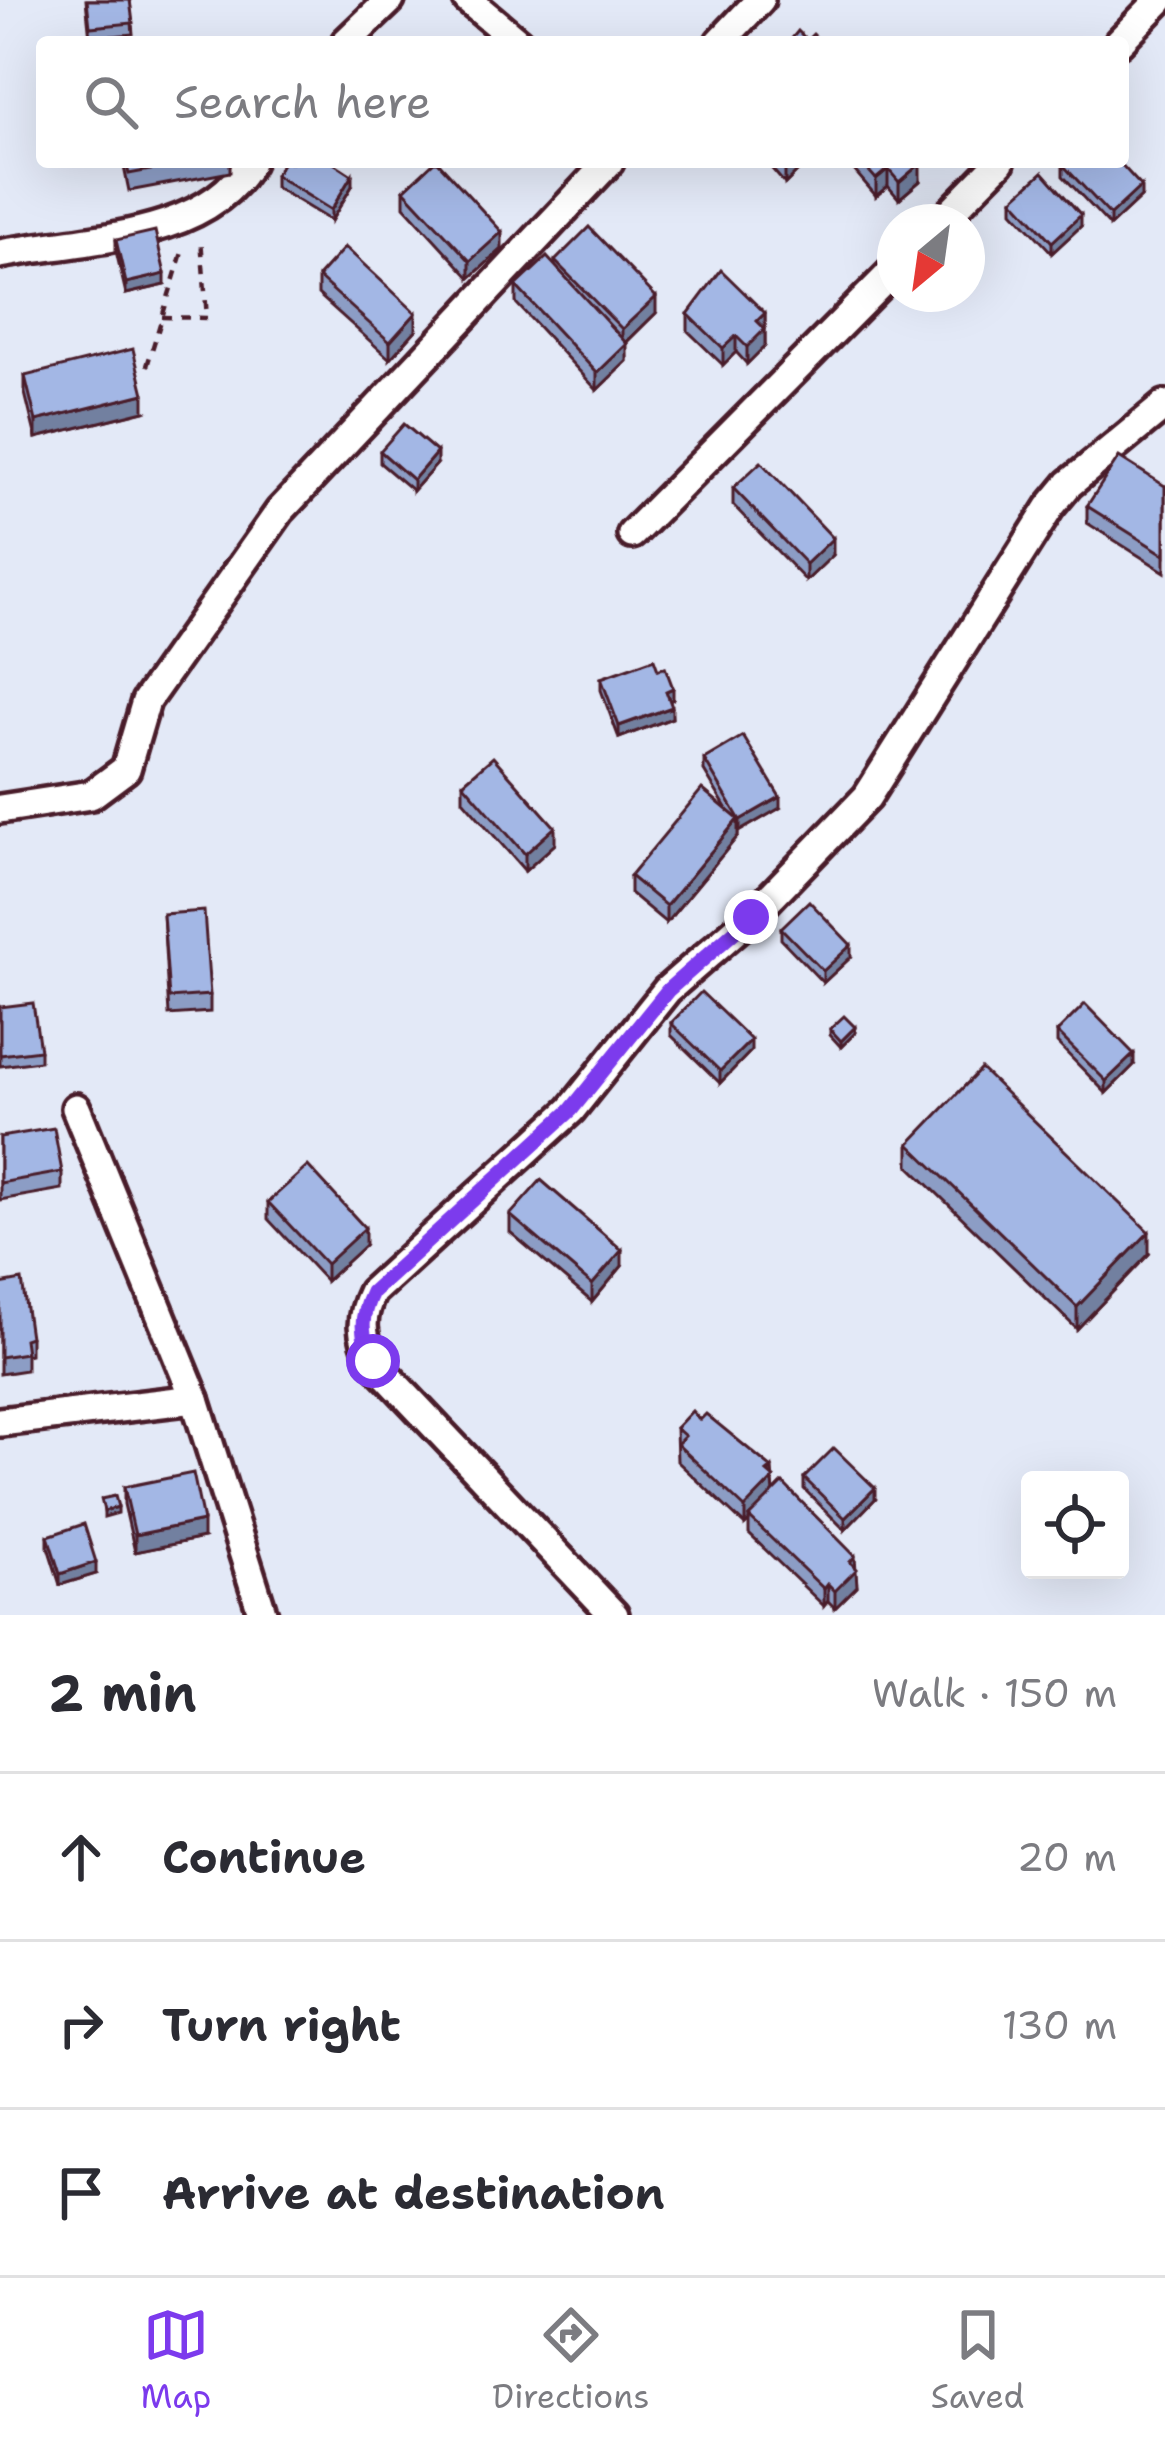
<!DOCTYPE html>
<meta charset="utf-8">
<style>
body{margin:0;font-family:"Shantell Sans",sans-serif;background:#f2f2f3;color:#2b2b33}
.controls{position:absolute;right:36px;bottom:36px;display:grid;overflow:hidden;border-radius:12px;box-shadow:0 12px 48px #0002}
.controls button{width:108px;height:108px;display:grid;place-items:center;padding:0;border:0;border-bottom:3px solid #e1e1e2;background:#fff;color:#2b2b33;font:60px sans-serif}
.compass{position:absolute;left:877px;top:204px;width:108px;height:108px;border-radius:50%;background:#fff;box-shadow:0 12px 48px #0002;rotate:209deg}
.stop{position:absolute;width:36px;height:36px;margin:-27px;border:9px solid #7c3aed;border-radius:50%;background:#fff}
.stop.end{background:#7c3aed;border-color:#fff;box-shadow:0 3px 12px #0008}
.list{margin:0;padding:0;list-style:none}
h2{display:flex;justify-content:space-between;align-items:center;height:156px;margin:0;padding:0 48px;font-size:51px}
h2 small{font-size:39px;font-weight:400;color:#7c7c81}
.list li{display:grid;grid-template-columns:78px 1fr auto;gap:36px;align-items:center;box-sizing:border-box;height:168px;padding:0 48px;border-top:3px solid #e1e1e2}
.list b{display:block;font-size:45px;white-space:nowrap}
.list em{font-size:39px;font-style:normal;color:#7c7c81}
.icon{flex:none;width:66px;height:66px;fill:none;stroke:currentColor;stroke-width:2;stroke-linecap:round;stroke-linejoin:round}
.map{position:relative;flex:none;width:1165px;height:1615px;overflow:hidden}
.search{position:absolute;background:#fff;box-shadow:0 12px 48px #0002;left:36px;right:36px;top:36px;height:132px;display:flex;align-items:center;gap:30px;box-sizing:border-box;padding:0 42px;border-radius:12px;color:#7c7c81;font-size:45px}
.sheet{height:660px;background:#fff}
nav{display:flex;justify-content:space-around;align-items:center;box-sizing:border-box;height:168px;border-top:3px solid #e1e1e2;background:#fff;font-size:33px;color:#7c7c81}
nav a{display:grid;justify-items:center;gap:6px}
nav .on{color:#7c3aed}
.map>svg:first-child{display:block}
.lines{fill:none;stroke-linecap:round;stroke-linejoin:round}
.street-casing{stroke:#4a1f2b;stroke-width:36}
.path{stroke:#4a1f2b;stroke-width:4.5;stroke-dasharray:9 9;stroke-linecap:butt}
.street{stroke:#fff;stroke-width:27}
.wall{fill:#8c9dc5;stroke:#4a1f2b;stroke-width:3}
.shaded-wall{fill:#7280a0;stroke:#4a1f2b;stroke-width:3}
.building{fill:#a3b7e5;stroke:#4a1f2b;stroke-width:3}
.route{stroke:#7c3aed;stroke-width:15}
</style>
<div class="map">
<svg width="1165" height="1615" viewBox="0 0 1165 1615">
<rect width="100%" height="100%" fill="#e3e9f7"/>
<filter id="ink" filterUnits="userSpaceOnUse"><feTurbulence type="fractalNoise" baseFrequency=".00833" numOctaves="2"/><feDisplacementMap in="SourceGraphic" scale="24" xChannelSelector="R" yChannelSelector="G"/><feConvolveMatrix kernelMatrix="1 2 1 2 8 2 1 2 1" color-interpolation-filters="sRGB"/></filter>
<g filter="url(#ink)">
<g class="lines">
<defs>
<g id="street">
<polyline points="468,0 518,42"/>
<polyline points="346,42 390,0"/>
<polyline points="720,42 760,0"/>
<polyline points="1119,42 1160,0"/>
<polyline points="941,222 1000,162"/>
<path d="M0 254C79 239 207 240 250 162"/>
<polyline points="632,534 895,269"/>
<polyline points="0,809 91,795 126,769 146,701 280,511 609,162"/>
<polyline points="76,1108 195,1399 263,1615"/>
<polyline points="0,1422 195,1399"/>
<path d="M614 1615 373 1361C361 1334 359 1319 372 1292L571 1110 667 990 751 917 867 797 1050 507 1069 484 1165 405"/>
</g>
</defs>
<!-- street casing -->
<use href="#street" class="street-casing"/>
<!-- path -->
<g class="path">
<polyline points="162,317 207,318 201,238"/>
<polyline points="147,366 184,246"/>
</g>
<!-- street -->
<use href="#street" class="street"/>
</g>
<!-- wall -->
<g class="wall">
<polygon points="86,0 130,0 133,34 90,38"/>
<polygon points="123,162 230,162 230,172 129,191"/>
<polygon points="766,162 807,162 785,184"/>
<polygon points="847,162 918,162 920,181 899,199 888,186 876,196"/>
<polygon points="1063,165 1141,197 1110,226 1063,176"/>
<polygon points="275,175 352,186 331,221 275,187"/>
<polygon points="404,190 502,249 470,278 404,206"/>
<polygon points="1013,199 1081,226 1052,253 1013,211"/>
<polygon points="116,240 165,285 126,294 116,251"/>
<polygon points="555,261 656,313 626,343 627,361 597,390 516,303 516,286 555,266"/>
<polygon points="318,277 416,330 390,359 318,294"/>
<polygon points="765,313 765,346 747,364 736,352 723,365 688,331 688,314"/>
<polygon points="25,376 144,411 36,438 25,393"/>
<polygon points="380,451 437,464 413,491 380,463"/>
<polygon points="1165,486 1165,572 1087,523 1087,506"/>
<polygon points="733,488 833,555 806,581 733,505"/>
<polygon points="658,670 673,699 670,701 672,718 619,738 601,690 601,678"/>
<polygon points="704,759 780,808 740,831 738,828 738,836 666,923 630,893 630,876 728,811 704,771"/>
<polygon points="463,783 555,844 525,871 463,800"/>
<polygon points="163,914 210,995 210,1012 169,1015"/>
<polygon points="781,928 851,957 823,983 781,939"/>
<polygon points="0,1007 40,1050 40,1061 0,1066"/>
<polygon points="671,1023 751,1051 720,1083 671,1035"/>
<polygon points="830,1029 855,1033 841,1047 830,1035"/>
<polygon points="1057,1032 1134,1065 1106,1093 1057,1043"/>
<polygon points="0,1137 62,1172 62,1189 0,1200"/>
<polygon points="909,1144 1149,1254 1077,1329 909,1166"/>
<polygon points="268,1202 365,1245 326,1281 268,1219"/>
<polygon points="510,1215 622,1266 592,1302 510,1232"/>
<polygon points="0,1284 30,1337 30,1354 26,1355 26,1370 0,1374"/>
<polygon points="700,1420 772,1476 774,1492 855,1566 857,1586 835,1608 828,1601 824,1606 749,1534 749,1521 745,1525 677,1461 676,1428"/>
<polygon points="804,1478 875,1499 845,1530 804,1489"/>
<polygon points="124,1487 203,1538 135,1552 124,1504"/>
<polygon points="48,1536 96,1574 60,1585 48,1547"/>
</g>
<!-- shaded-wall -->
<g class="shaded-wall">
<polygon points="790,162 807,162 785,184 785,167"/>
<polygon points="920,164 920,181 899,199 899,182"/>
<polygon points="888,169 888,186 876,196 876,179"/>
<polygon points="352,175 352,186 331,221 331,210"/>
<polygon points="1141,186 1141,197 1110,226 1110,215"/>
<polygon points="1081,215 1081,226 1052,253 1052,242"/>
<polygon points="502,232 502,249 470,278 470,261"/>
<polygon points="165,274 165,285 126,294 126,283"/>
<polygon points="656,297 656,313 622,346 622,329"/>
<polygon points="416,313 416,330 390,359 390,342"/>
<polygon points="765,313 765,346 747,364 747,347 757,321"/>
<polygon points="736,336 736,352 723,365 723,348"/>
<polygon points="627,344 627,361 597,390 597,373"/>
<polygon points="144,394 144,411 36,438 36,421"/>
<polygon points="437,452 437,464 413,491 413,480"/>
<polygon points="833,538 833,555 806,581 806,564"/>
<polygon points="673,688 673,699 666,702 666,691"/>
<polygon points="672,707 672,718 619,738 619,726"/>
<polygon points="780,797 780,808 740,831 740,820"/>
<polygon points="738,819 738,836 666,923 666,906"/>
<polygon points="555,827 555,844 525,871 525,854"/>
<polygon points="851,945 851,957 823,983 823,971"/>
<polygon points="855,1027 855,1033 841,1047 841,1041"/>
<polygon points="751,1040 751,1051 720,1083 720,1071"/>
<polygon points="1134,1054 1134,1065 1106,1093 1106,1081"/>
<polygon points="365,1228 365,1245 326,1281 326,1264"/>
<polygon points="1149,1232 1149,1254 1077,1329 1077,1307"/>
<polygon points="622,1250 622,1266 592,1302 592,1285"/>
<polygon points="772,1468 774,1495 749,1517 749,1521 745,1525 745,1508"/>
<polygon points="875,1488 875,1499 845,1530 845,1518"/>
<polygon points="118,1507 118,1513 104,1517 104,1511"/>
<polygon points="203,1521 203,1538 135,1552 135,1535"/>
<polygon points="855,1556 857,1586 835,1608 835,1591 850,1562"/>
<polygon points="96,1562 96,1574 60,1585 60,1574"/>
<polygon points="828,1584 828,1601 824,1606 824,1589"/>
</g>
<!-- building -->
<g class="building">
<polygon points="87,0 130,0 133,23 90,27"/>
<polygon points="798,31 807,40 813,34 821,42 789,42"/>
<polygon points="126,162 192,162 129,174"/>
<polygon points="283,162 332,162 352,175 331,210 275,175"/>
<polygon points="434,162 438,162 502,232 470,261 404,190"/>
<polygon points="861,162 918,162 920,164 899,182 888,169 876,179"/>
<polygon points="1066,162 1119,162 1141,186 1110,215 1063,165"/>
<polygon points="1043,172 1081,215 1052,242 1013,199"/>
<polygon points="589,227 656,297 622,329 555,261"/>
<polygon points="155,231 165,274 126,283 116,240"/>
<polygon points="345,247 416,313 390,342 318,277"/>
<polygon points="547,257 627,344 597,373 516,286"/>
<polygon points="721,270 765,313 757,321 765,329 747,347 736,336 723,348 688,314"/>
<polygon points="133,349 144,394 36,421 25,376"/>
<polygon points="404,424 437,452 413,480 380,451"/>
<polygon points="1119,457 1165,486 1165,555 1087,506"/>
<polygon points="761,462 833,538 806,564 733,488"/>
<polygon points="654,659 658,670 665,667 673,688 666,691 672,707 619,726 601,678"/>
<polygon points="743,736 780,797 740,820 704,759"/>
<polygon points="493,757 555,827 525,854 463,783"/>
<polygon points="702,789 738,819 666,906 630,876"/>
<polygon points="809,901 851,945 823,971 781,928"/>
<polygon points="204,911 210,995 169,998 163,914"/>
<polygon points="701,992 751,1040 720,1071 671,1023"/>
<polygon points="33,1003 40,1050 0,1055 0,1007"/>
<polygon points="1085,1004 1134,1054 1106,1081 1057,1032"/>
<polygon points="844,1016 855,1027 841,1041 830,1029"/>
<polygon points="981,1069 1149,1232 1077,1307 909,1144"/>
<polygon points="54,1128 62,1172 0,1183 0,1137"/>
<polygon points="308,1166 365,1228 326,1264 268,1202"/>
<polygon points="541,1180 622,1250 592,1285 510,1215"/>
<polygon points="22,1280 30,1337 24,1339 26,1353 0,1357 0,1284"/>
<polygon points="692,1411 700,1420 706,1414 772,1468 767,1472 774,1478 745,1508 677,1444 685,1436 676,1428"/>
<polygon points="834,1448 875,1488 845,1518 804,1478"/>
<polygon points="193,1473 203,1521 135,1535 124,1487"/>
<polygon points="783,1483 855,1556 850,1562 857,1569 835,1591 828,1584 824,1589 749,1517"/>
<polygon points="115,1496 118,1507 104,1511 101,1499"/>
<polygon points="84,1524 96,1562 60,1574 48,1536"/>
</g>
</g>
<g class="lines" filter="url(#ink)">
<!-- route -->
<path class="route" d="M373 1361C361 1334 359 1319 372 1292L571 1110 668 990 751 917"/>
</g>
</svg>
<div class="controls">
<button><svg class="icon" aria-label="locate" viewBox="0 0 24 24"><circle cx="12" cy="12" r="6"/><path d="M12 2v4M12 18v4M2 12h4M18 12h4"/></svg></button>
</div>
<svg class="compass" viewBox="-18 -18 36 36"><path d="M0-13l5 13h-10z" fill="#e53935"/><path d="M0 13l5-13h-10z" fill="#7c7c81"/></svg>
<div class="stop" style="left:373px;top:1361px"></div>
<div class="stop end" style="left:751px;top:917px"></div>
<div class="search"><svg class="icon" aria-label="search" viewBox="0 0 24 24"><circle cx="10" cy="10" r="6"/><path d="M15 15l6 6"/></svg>Search here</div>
</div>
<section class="sheet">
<h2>2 min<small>Walk · 150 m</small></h2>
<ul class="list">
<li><svg class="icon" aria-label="ahead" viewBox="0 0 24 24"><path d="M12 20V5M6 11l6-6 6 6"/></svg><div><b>Continue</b></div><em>20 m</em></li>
<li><svg class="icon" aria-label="right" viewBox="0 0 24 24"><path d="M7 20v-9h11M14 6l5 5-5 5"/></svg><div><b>Turn right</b></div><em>130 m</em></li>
<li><svg class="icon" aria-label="arrive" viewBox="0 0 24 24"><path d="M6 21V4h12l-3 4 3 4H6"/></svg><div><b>Arrive at destination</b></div></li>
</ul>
</section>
<nav>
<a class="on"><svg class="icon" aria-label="map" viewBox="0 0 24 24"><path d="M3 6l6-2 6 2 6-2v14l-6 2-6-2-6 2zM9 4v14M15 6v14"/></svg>Map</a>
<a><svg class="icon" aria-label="directions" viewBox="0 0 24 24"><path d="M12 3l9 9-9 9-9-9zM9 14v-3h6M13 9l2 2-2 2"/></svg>Directions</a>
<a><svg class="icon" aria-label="saved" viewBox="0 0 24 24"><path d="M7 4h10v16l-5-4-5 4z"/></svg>Saved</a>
</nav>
